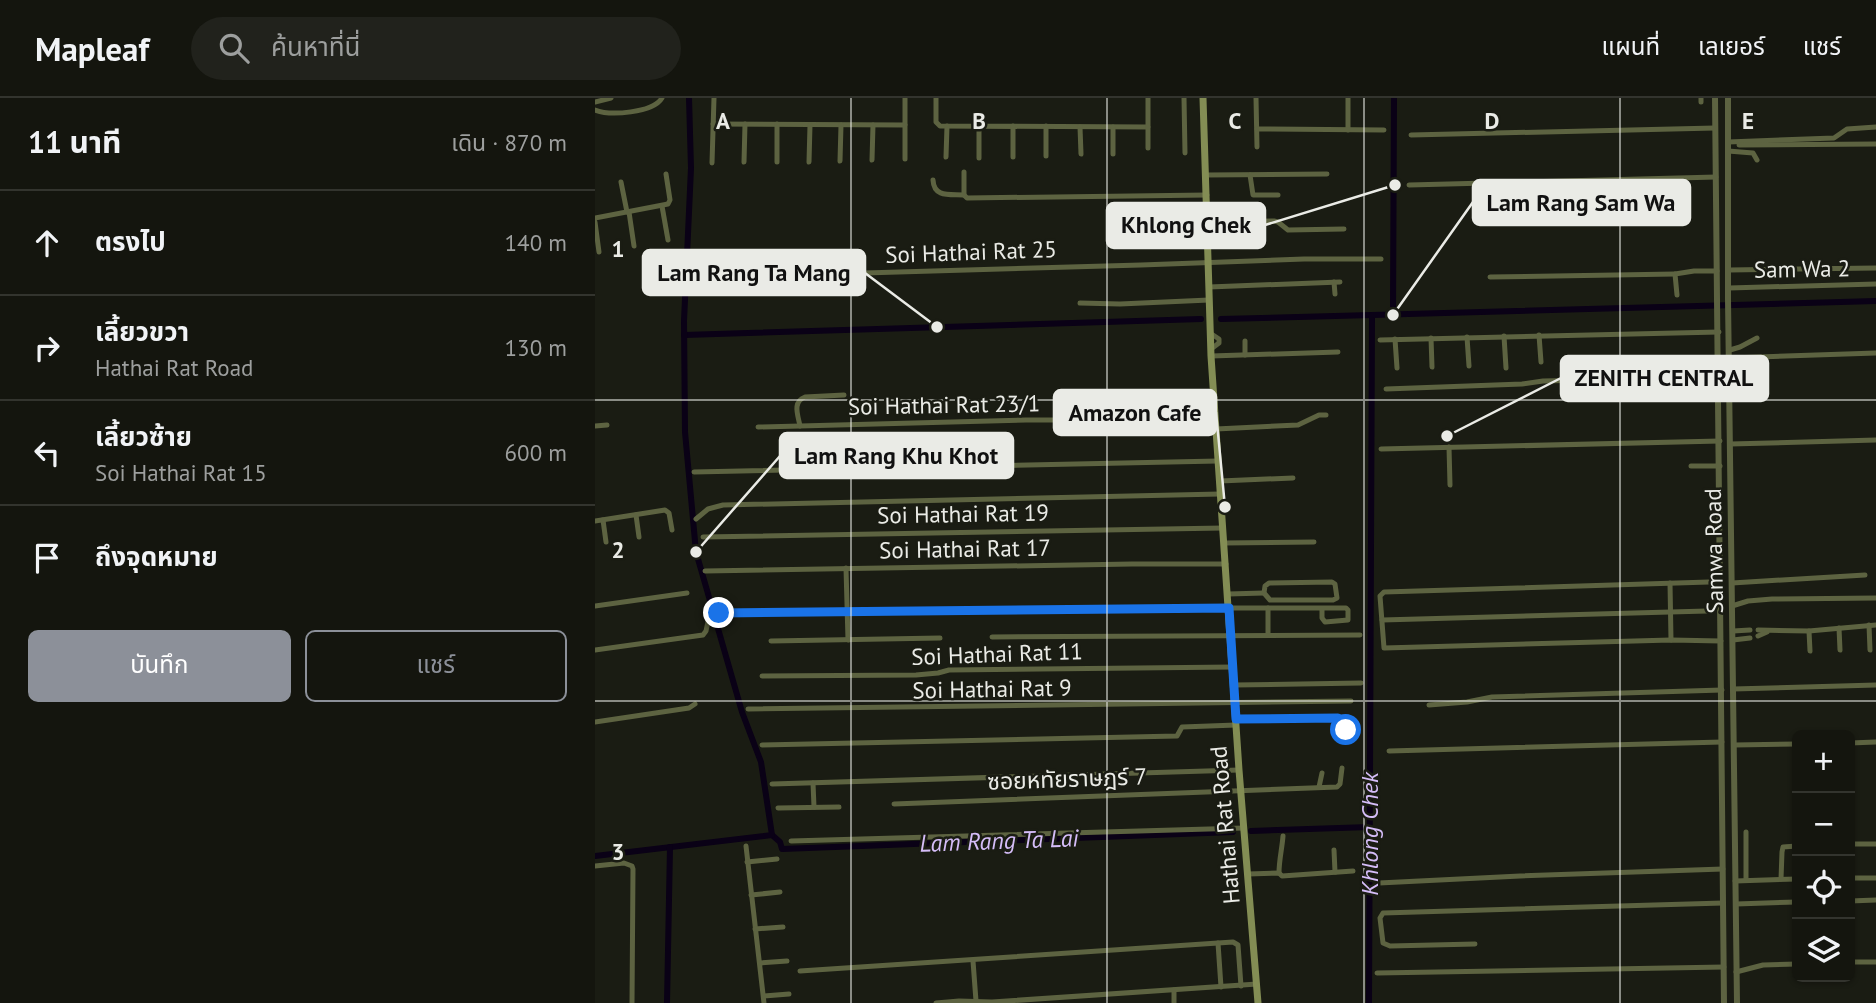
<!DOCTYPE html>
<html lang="th">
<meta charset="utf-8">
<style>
body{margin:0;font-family:"PT Sans","Noto Sans Thai",sans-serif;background:#21221c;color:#f1f3f6}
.controls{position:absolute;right:21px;bottom:21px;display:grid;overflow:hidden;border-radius:10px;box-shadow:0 2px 5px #0004}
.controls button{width:63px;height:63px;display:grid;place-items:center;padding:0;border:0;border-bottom:2px solid #33342e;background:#14150e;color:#f1f3f6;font:35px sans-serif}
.stop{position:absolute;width:21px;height:21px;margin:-16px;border:5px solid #1a73e8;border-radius:50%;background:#fff}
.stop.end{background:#1a73e8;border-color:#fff;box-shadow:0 2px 7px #0008}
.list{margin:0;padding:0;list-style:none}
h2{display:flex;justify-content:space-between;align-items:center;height:91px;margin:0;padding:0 28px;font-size:30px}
h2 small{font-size:23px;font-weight:400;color:#9d9f9e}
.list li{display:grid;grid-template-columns:46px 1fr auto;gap:21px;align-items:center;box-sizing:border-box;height:105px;padding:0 28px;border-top:2px solid #33342e}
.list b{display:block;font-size:26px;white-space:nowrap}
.list p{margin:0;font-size:23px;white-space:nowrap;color:#9d9f9e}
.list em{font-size:23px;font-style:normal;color:#9d9f9e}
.actions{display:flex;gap:14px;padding:21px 28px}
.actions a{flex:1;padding:16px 0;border:2px solid #8c9099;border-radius:10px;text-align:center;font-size:24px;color:#8c9099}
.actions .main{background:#8c9099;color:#fff}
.icon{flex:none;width:38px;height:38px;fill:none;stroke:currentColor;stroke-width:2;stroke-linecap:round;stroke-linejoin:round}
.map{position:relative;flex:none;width:1281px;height:905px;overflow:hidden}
header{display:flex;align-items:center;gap:42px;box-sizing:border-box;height:98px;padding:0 35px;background:#14150e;border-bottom:2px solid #33342e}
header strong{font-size:33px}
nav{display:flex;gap:38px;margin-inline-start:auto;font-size:24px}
.search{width:490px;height:63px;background:#21221c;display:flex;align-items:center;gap:18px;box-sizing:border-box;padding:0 24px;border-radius:38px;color:#9d9f9e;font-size:26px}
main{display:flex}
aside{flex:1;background:#14150e}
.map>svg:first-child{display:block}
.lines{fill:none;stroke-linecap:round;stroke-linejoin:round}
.canal{stroke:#0a0116;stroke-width:6}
.minor{stroke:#5d6341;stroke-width:5}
.tertiary{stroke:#5d6341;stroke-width:6}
.secondary{stroke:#838d54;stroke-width:7}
.route{stroke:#1a73e8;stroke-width:9}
.grid{fill:none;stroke:#eaebe6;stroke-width:2;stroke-opacity:0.55}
.labels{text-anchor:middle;stroke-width:5;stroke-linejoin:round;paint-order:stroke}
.street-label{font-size:23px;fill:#eaebe6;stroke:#1a1c13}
.water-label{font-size:24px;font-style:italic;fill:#d5bdf8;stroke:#1a1c13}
.grid-label{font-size:23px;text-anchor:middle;font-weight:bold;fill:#eaebe6;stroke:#1a1c13;stroke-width:5;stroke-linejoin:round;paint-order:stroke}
.leader{fill:none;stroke:#eaebe6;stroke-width:2.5}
.callout-dot{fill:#eaebe6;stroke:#1a1c13;stroke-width:2.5}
.callout{fill:#eaebe6;stroke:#eaebe6;stroke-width:2.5}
.callout-label{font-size:24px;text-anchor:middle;font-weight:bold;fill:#111}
</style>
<header>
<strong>Mapleaf</strong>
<div class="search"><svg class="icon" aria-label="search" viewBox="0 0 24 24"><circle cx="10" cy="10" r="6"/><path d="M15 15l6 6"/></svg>ค้นหาที่นี่</div>
<nav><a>แผนที่</a><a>เลเยอร์</a><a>แชร์</a></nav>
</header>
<main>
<aside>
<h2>11 นาที<small>เดิน · 870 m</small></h2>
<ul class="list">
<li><svg class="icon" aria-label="ahead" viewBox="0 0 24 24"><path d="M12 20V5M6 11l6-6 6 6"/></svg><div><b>ตรงไป</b></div><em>140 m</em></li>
<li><svg class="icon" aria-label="right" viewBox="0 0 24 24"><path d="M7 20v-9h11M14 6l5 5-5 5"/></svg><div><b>เลี้ยวขวา</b><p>Hathai Rat Road</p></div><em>130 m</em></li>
<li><svg class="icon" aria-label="left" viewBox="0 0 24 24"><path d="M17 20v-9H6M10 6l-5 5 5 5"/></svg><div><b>เลี้ยวซ้าย</b><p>Soi Hathai Rat 15</p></div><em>600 m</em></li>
<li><svg class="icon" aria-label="arrive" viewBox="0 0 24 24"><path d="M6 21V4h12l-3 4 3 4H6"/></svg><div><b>ถึงจุดหมาย</b></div></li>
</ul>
<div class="actions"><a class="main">บันทึก</a><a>แชร์</a></div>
</aside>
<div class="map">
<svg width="1281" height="905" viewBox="0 0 1281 905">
<rect width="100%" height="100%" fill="#1a1c13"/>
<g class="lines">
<!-- canal -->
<g class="canal">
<polyline points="798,217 799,0"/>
<polyline points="626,221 777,217"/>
<polyline points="89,237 606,221"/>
<polyline points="656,733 775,729"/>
<polyline points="177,737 185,744 187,751 638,734"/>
<polyline points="0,758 177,737 166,664 147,614 101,454 90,334 89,223 96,70 94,0"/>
<polyline points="72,905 75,749"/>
<polyline points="774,905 777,217 1281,203"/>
</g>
<!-- minor -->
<g class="minor">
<polyline points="341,0 341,24 345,28 553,29"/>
<polyline points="589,0 590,55"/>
<polyline points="661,0 662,49"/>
<polyline points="753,0 753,32"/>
<polyline points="1106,0 1106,4"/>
<polyline points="0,4 16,0"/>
<path d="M0 12C15 18 58 15 67 0"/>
<polyline points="118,26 310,27 310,0"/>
<polyline points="310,27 310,61"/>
<polyline points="384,28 384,60"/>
<polyline points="418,28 418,59"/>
<polyline points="451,28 451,58"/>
<polyline points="485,29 486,56"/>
<polyline points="518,29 518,56"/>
<polyline points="662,31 789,32"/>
<polyline points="816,37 1120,30"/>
<polyline points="1133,44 1239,40 1252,31 1281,29"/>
<polyline points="1144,47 1281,46"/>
<polyline points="553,50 553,0"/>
<polyline points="1133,53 1158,55 1162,62"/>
<polyline points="351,59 352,28"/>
<polyline points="277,62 278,27"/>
<polyline points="245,63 246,27"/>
<polyline points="149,64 150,26"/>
<polyline points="182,64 182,26"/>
<polyline points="214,64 215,27"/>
<polyline points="117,65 119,0"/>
<polyline points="369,74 369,97 372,100 612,97"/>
<polyline points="611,77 732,76"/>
<polyline points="655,77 658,97 683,97"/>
<path d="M338 82C339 100 355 96 369 97"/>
<polyline points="26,84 32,114"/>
<polyline points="814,87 1121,79"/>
<polyline points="67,108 73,142"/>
<polyline points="34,114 39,148"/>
<polyline points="0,120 73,106 75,102 71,76"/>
<polyline points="0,124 4,154"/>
<polyline points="612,124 679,123 683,124 693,132 749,131"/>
<polyline points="1134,172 1281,170"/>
<polyline points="895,179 1080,176"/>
<polyline points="97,180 546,167 709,161 786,161"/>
<polyline points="739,184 740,196"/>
<polyline points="614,189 745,184"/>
<polyline points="1134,190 1281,186"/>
<polyline points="1082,197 1080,176 1099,173 1122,173"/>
<polyline points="485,205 525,206 614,202"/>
<polyline points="615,235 624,241 624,245 616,251"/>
<polyline points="944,237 946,264"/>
<polyline points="909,238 911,270"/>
<polyline points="872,239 874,268"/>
<polyline points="836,240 837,269"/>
<polyline points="800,241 802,270"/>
<polyline points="785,242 1124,234"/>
<polyline points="1135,252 1145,249 1162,240"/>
<polyline points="650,257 650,243"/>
<polyline points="616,258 743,254"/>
<polyline points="1135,260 1281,255"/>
<polyline points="791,291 927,286 948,283 1124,279"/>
<polyline points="0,328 12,327"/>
<path d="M205 328C203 317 197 304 210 299L249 297"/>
<polyline points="163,329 431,322 531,322 620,319"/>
<polyline points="621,331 703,327 724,317 731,317"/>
<polyline points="1135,346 1281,342"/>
<polyline points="854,349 855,387"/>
<polyline points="786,351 1125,343"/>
<polyline points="1096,368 1125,368"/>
<polyline points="99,374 623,363"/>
<polyline points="625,383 698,380"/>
<polyline points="41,417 44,439"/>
<polyline points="101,421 113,411 128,407 625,396"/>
<polyline points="8,422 11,444"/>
<polyline points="0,423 70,412 74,415 77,432"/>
<polyline points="108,439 628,430"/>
<polyline points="629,445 719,444"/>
<polyline points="251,470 253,542"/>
<polyline points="110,473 537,466 631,466"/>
<polygon points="737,484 740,486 742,500 738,502 675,502 669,495 670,488 674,485"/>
<polyline points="1114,484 789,494 785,498 789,550 1076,542 1126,543"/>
<polyline points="1075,485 1076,542"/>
<polyline points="1137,485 1270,477"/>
<polyline points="633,496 669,495"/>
<polyline points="0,508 92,495"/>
<polyline points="1137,508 1153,503 1177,501 1281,500"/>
<polyline points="673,510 673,537"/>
<polyline points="787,522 1112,513"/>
<polyline points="1274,527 1275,552"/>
<polyline points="1244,530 1245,552"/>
<polyline points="1163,532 1214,533 1281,527"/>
<polyline points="1138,533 1155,532"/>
<polyline points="1214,533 1215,553"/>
<polyline points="1163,538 1172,534"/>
<polyline points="397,539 765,537"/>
<polyline points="1138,542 1155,540"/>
<polyline points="176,543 345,540"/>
<path d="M0 552 108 537 111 533 114 519 124 515 634 510C673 510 712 510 751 510L753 512V522L730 524 727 520V510"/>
<polyline points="167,578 321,577 343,575 354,572 638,569"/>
<polyline points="639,587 766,585"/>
<polyline points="1138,591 1281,587"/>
<polyline points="834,607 872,604 897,599 1127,592"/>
<polyline points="153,611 756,603"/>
<path d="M641 621 743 620C749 624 749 631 755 635"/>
<polyline points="0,624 94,610 100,606"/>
<polyline points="1255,645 1281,644"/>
<polyline points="167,647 582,638 587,629 641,627"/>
<polyline points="1139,647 1202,646"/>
<polyline points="794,653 1127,644"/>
<polyline points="218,685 219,709"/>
<polyline points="177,686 644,672"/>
<polyline points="724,689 727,675"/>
<polyline points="299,706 742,689 745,686 747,670"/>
<polyline points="183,710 244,709"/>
<polyline points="1151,734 1151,782"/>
<polyline points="196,743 649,730"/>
<polyline points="1255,746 1281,746"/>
<polyline points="151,748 169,905"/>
<polyline points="739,752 740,774"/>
<polyline points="152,764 182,761"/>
<polyline points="0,768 29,765 37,768 38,771 37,905"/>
<path d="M684 775C684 762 687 751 688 738"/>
<polyline points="653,776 684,775 687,778 758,773"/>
<polyline points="1255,780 1281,780"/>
<polyline points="1186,781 1187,754 1188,749 1202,748"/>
<polyline points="1140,783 1202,781"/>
<polyline points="784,785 925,778 1128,771"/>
<polyline points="156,797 185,794"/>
<polyline points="1255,803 1281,802"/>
<polyline points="1141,806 1202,804"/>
<polyline points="160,831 188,829"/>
<polyline points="623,845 626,889"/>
<polyline points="880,846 795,848 788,845 785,820 788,815 1128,805"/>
<polyline points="378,863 381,903"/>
<polyline points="1255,864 1281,864"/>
<polyline points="165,865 192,863"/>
<polyline points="205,873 638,844 643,847 646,888"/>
<polyline points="1141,874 1168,867 1202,866"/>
<polyline points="782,875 1129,869"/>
<polyline points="579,892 579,905"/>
<polyline points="169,898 194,896"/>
<polyline points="341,905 364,903 397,904 662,886"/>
</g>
<!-- tertiary -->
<g class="tertiary">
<polyline points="1120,0 1129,905"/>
<polyline points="1133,0 1133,201 1142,905"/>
</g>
<!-- secondary -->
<polyline class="secondary" points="608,0 616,258 644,672 663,905"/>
</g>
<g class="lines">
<!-- route -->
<polyline class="route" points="124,515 634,510 641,621 743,620 747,622 751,632"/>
</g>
<!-- grid -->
<path class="grid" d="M256 0V905M512 0V905M769 0V905M1025 0V905M0 302H1281M0 603H1281"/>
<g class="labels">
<!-- street labels -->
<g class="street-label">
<text transform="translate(376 154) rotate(-2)" y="8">Soi Hathai Rat 25</text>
<text transform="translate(1207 171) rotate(-1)" y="8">Sam Wa 2</text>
<text transform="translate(349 307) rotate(-1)" y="8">Soi Hathai Rat 23/1</text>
<text transform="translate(368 416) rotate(-1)" y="8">Soi Hathai Rat 19</text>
<text transform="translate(370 451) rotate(-1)" y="8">Soi Hathai Rat 17</text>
<text transform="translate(1119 453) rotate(-91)" y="8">Samwa Road</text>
<text transform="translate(402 556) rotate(-2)" y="8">Soi Hathai Rat 11</text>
<text transform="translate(397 591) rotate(-1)" y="8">Soi Hathai Rat 9</text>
<text transform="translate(472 681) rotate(-2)" y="8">ซอยหทัยราษฎร์ 7</text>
<text transform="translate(630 727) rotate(-95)" y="8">Hathai Rat Road</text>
</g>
<!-- water labels -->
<g class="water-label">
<text transform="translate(775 736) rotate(-90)" y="8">Khlong Chek</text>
<text transform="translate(404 743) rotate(-2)" y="8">Lam Rang Ta Lai</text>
</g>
</g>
<g class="grid-label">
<text x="128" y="31">A</text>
<text x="384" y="31">B</text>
<text x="640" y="31">C</text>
<text x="897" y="31">D</text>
<text x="1153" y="31">E</text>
<text x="23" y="159">1</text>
<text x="23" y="460">2</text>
<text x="23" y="762">3</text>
</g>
<!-- callouts -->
<path class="leader" d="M798 217L878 104M800 87L670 127M342 229L270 175M852 338L966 280M630 409L621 314M101 454L185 358"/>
<g class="callout-dot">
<circle cx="798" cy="217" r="7"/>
<circle cx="800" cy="87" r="7"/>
<circle cx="342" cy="229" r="7"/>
<circle cx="852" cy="338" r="7"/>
<circle cx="630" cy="409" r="7"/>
<circle cx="101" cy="454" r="7"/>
</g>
<g class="callout">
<rect x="878" y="82" width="217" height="45" rx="7"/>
<rect x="512" y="105" width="158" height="45" rx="7"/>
<rect x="48" y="152" width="222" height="45" rx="7"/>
<rect x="966" y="258" width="207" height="45" rx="7"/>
<rect x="459" y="292" width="162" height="45" rx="7"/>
<rect x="185" y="335" width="233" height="45" rx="7"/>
</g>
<g class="callout-label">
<text x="986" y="113">Lam Rang Sam Wa</text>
<text x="591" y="135">Khlong Chek</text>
<text x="159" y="183">Lam Rang Ta Mang</text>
<text x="1069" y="288">ZENITH CENTRAL</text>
<text x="540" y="323">Amazon Cafe</text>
<text x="301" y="366">Lam Rang Khu Khot</text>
</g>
</svg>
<div class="controls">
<button>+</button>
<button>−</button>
<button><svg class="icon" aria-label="locate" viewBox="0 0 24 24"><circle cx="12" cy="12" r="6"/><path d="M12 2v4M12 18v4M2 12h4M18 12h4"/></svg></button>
<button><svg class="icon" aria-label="layers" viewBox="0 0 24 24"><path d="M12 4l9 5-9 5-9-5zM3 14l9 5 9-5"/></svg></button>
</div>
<div class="stop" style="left:751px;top:632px"></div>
<div class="stop end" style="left:124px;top:515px"></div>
</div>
</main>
